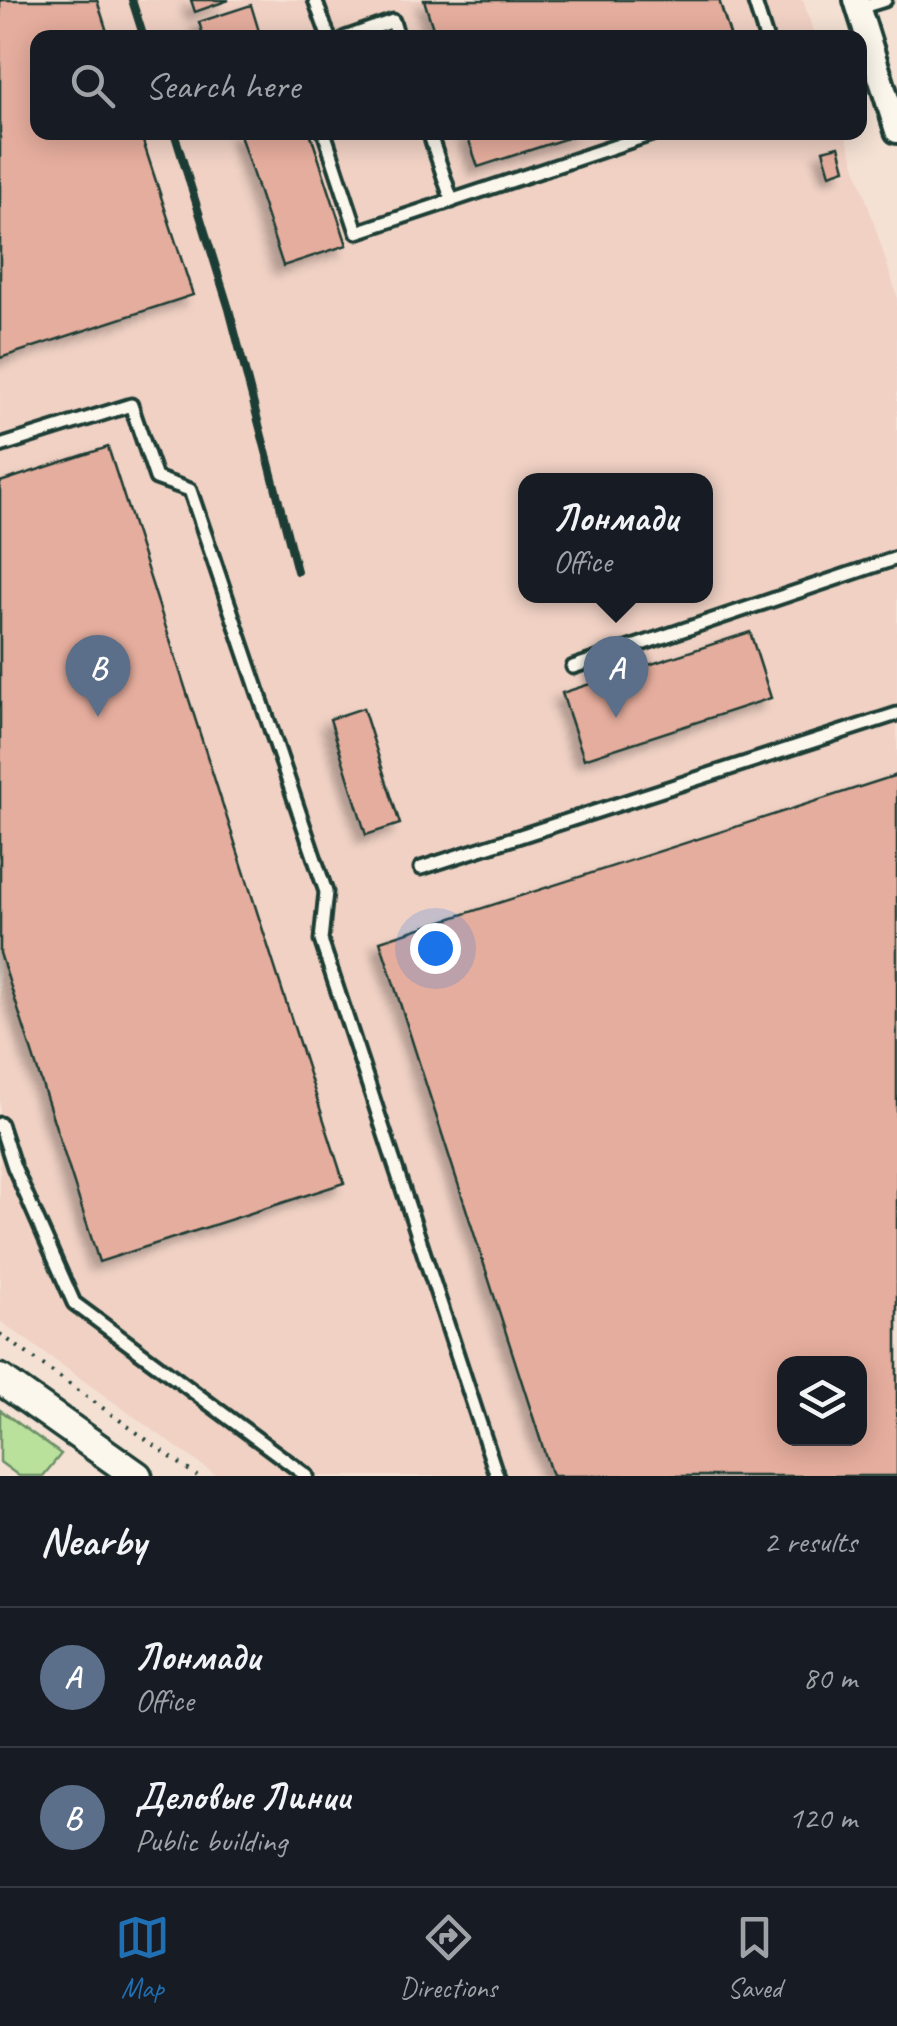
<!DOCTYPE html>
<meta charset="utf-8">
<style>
body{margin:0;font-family:Caveat,sans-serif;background:#20242c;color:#f1f3f6}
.controls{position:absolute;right:30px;bottom:30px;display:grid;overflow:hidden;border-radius:20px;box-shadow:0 5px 25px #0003}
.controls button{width:90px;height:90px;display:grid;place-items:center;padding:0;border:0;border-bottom:2px solid #363941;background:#171b24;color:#f1f3f6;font:50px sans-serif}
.you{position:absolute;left:435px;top:948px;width:35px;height:35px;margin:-25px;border:8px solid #fff;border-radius:50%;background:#1a73e8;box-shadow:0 0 0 15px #1a73e833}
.badge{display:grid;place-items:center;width:65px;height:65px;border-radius:50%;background:#1f6fb2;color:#fff;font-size:32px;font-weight:700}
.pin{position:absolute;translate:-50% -82px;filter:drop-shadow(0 2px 5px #0008)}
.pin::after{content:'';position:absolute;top:52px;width:35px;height:30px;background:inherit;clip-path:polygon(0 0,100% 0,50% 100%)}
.popup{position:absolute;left:518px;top:473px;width:195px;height:130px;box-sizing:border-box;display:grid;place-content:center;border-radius:20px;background:#171b24;filter:drop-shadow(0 2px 8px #0005);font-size:32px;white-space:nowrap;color:#9ea1a6}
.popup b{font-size:38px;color:#f1f3f6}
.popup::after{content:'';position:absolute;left:50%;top:100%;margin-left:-20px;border:20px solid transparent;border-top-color:#171b24}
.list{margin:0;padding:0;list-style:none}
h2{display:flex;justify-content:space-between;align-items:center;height:130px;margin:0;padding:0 40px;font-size:42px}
h2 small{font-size:32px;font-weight:400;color:#9ea1a6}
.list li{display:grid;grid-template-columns:65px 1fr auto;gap:30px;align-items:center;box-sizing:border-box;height:140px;padding:0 40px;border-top:2px solid #363941}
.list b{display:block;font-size:38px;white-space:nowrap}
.list p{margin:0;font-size:32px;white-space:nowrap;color:#9ea1a6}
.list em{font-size:32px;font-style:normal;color:#9ea1a6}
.icon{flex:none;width:55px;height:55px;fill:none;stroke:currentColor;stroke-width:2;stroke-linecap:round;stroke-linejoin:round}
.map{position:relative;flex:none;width:897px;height:1476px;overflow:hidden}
.search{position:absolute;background:#171b24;box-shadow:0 5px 25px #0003;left:30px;right:30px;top:30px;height:110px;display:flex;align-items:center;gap:25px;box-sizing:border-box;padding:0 35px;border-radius:20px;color:#9ea1a6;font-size:38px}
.sheet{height:410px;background:#171b24}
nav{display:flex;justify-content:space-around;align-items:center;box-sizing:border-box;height:140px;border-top:2px solid #363941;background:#171b24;font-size:28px;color:#9ea1a6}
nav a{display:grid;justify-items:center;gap:5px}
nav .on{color:#1f6fb2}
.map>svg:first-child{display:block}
.built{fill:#f0d1c4;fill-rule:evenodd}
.green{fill:#bae19c;stroke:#6c8f68;stroke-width:2.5}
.building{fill:#e5ad9d;stroke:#1f3d34;stroke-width:2.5;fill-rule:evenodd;filter:url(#shadow)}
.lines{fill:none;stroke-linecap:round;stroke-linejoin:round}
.service-casing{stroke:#1f3d34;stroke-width:19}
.minor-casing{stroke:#1f3d34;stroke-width:30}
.tertiary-casing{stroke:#1f3d34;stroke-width:35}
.path{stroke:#1f3d34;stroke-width:4;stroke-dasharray:2.5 8;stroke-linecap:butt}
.service{stroke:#fbf7ec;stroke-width:11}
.minor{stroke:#fbf7ec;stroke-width:22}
.tertiary{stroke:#fbf7ec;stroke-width:28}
.rail{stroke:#1f3d34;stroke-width:8}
</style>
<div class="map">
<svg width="897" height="1476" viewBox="0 0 897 1476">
<defs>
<filter id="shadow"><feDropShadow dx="-8" dy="8" stdDeviation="5" flood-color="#0004"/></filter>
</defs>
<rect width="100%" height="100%" fill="#f4e1d4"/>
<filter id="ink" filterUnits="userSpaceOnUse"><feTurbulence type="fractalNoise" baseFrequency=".01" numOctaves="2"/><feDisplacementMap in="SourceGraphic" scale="20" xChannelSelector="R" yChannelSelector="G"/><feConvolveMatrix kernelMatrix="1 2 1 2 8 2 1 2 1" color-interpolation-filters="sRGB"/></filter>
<g filter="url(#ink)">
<!-- built -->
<path class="built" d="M0 0H803L815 37 38 38V132L845 133 897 296V1476H217L0 1321ZM526 480H706V596H526ZM784 1364H860V1438H784Z"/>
<!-- green -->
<polygon class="green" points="0,1410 61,1454 43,1476 19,1476 0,1462"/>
<!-- building -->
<g class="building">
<polygon points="0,0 97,0 109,38 38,38 38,132 140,132 193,295 0,358"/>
<polygon points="191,0 229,0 195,12"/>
<polygon points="424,0 719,0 731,38 436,38"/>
<polygon points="251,5 261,38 204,38 199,22"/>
<polygon points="239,132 310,132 347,245 283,266"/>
<polygon points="466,132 586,132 478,167"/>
<polygon points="839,146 845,169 830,174 823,150"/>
<polygon points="108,447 344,1183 99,1262 0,953 0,482"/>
<polygon points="750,632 771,698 584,759 562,693"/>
<polygon points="363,708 400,824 366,835 330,719"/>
<path d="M897 775V1476H552L380 941ZM784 1364H860V1438H784Z"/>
</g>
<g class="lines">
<defs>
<g id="service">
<polyline points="315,0 329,38"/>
<polyline points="754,0 766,38"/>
<polyline points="859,8 885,0"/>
<polyline points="345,38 393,21 398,38"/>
<polyline points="324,132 357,232 658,132"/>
<polyline points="429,132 452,201"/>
<polyline points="0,446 131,405 156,478 190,490 326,892 321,940 497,1476"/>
<polyline points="573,667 897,558"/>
<polyline points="421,868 897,714"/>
<polyline points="0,1124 14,1167 74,1303 307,1476"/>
</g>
<polyline id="minor" points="856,0 897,131"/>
<polyline id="tertiary" points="0,1379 137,1476"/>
</defs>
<!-- service casing -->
<use href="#service" class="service-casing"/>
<!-- minor casing -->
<use href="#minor" class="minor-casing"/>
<!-- tertiary casing -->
<use href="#tertiary" class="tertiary-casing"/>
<!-- path -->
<polyline class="path" points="0,1334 197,1476"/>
<!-- service -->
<use href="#service" class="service"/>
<!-- minor -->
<use href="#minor" class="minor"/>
<!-- tertiary -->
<use href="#tertiary" class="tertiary"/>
<!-- rail -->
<g class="rail">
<polyline points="132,0 144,38"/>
<polyline points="174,132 229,309 297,571"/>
</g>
</g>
</g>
</svg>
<div class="controls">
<button><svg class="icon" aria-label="layers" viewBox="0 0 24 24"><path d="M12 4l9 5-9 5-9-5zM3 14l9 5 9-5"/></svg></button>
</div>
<div class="you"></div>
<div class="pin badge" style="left:616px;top:718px;background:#5c6f8a">A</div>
<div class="popup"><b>Лонмади</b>Office</div>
<div class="pin badge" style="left:98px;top:717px;background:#5c6f8a">B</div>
<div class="search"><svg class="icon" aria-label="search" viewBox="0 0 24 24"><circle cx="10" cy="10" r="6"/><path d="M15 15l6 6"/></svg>Search here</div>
</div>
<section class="sheet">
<h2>Nearby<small>2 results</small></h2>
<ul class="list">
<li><span class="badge" style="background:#5c6f8a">A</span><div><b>Лонмади</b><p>Office</p></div><em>80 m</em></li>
<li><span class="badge" style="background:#5c6f8a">B</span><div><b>Деловые Линии</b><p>Public building</p></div><em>120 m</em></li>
</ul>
</section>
<nav>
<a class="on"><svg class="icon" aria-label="map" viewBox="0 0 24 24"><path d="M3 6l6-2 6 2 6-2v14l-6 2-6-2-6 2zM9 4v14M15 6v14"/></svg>Map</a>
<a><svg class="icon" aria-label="directions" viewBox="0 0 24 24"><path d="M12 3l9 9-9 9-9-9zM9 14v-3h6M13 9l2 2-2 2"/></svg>Directions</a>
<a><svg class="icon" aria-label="saved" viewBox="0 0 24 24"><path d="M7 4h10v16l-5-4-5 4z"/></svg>Saved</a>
</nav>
